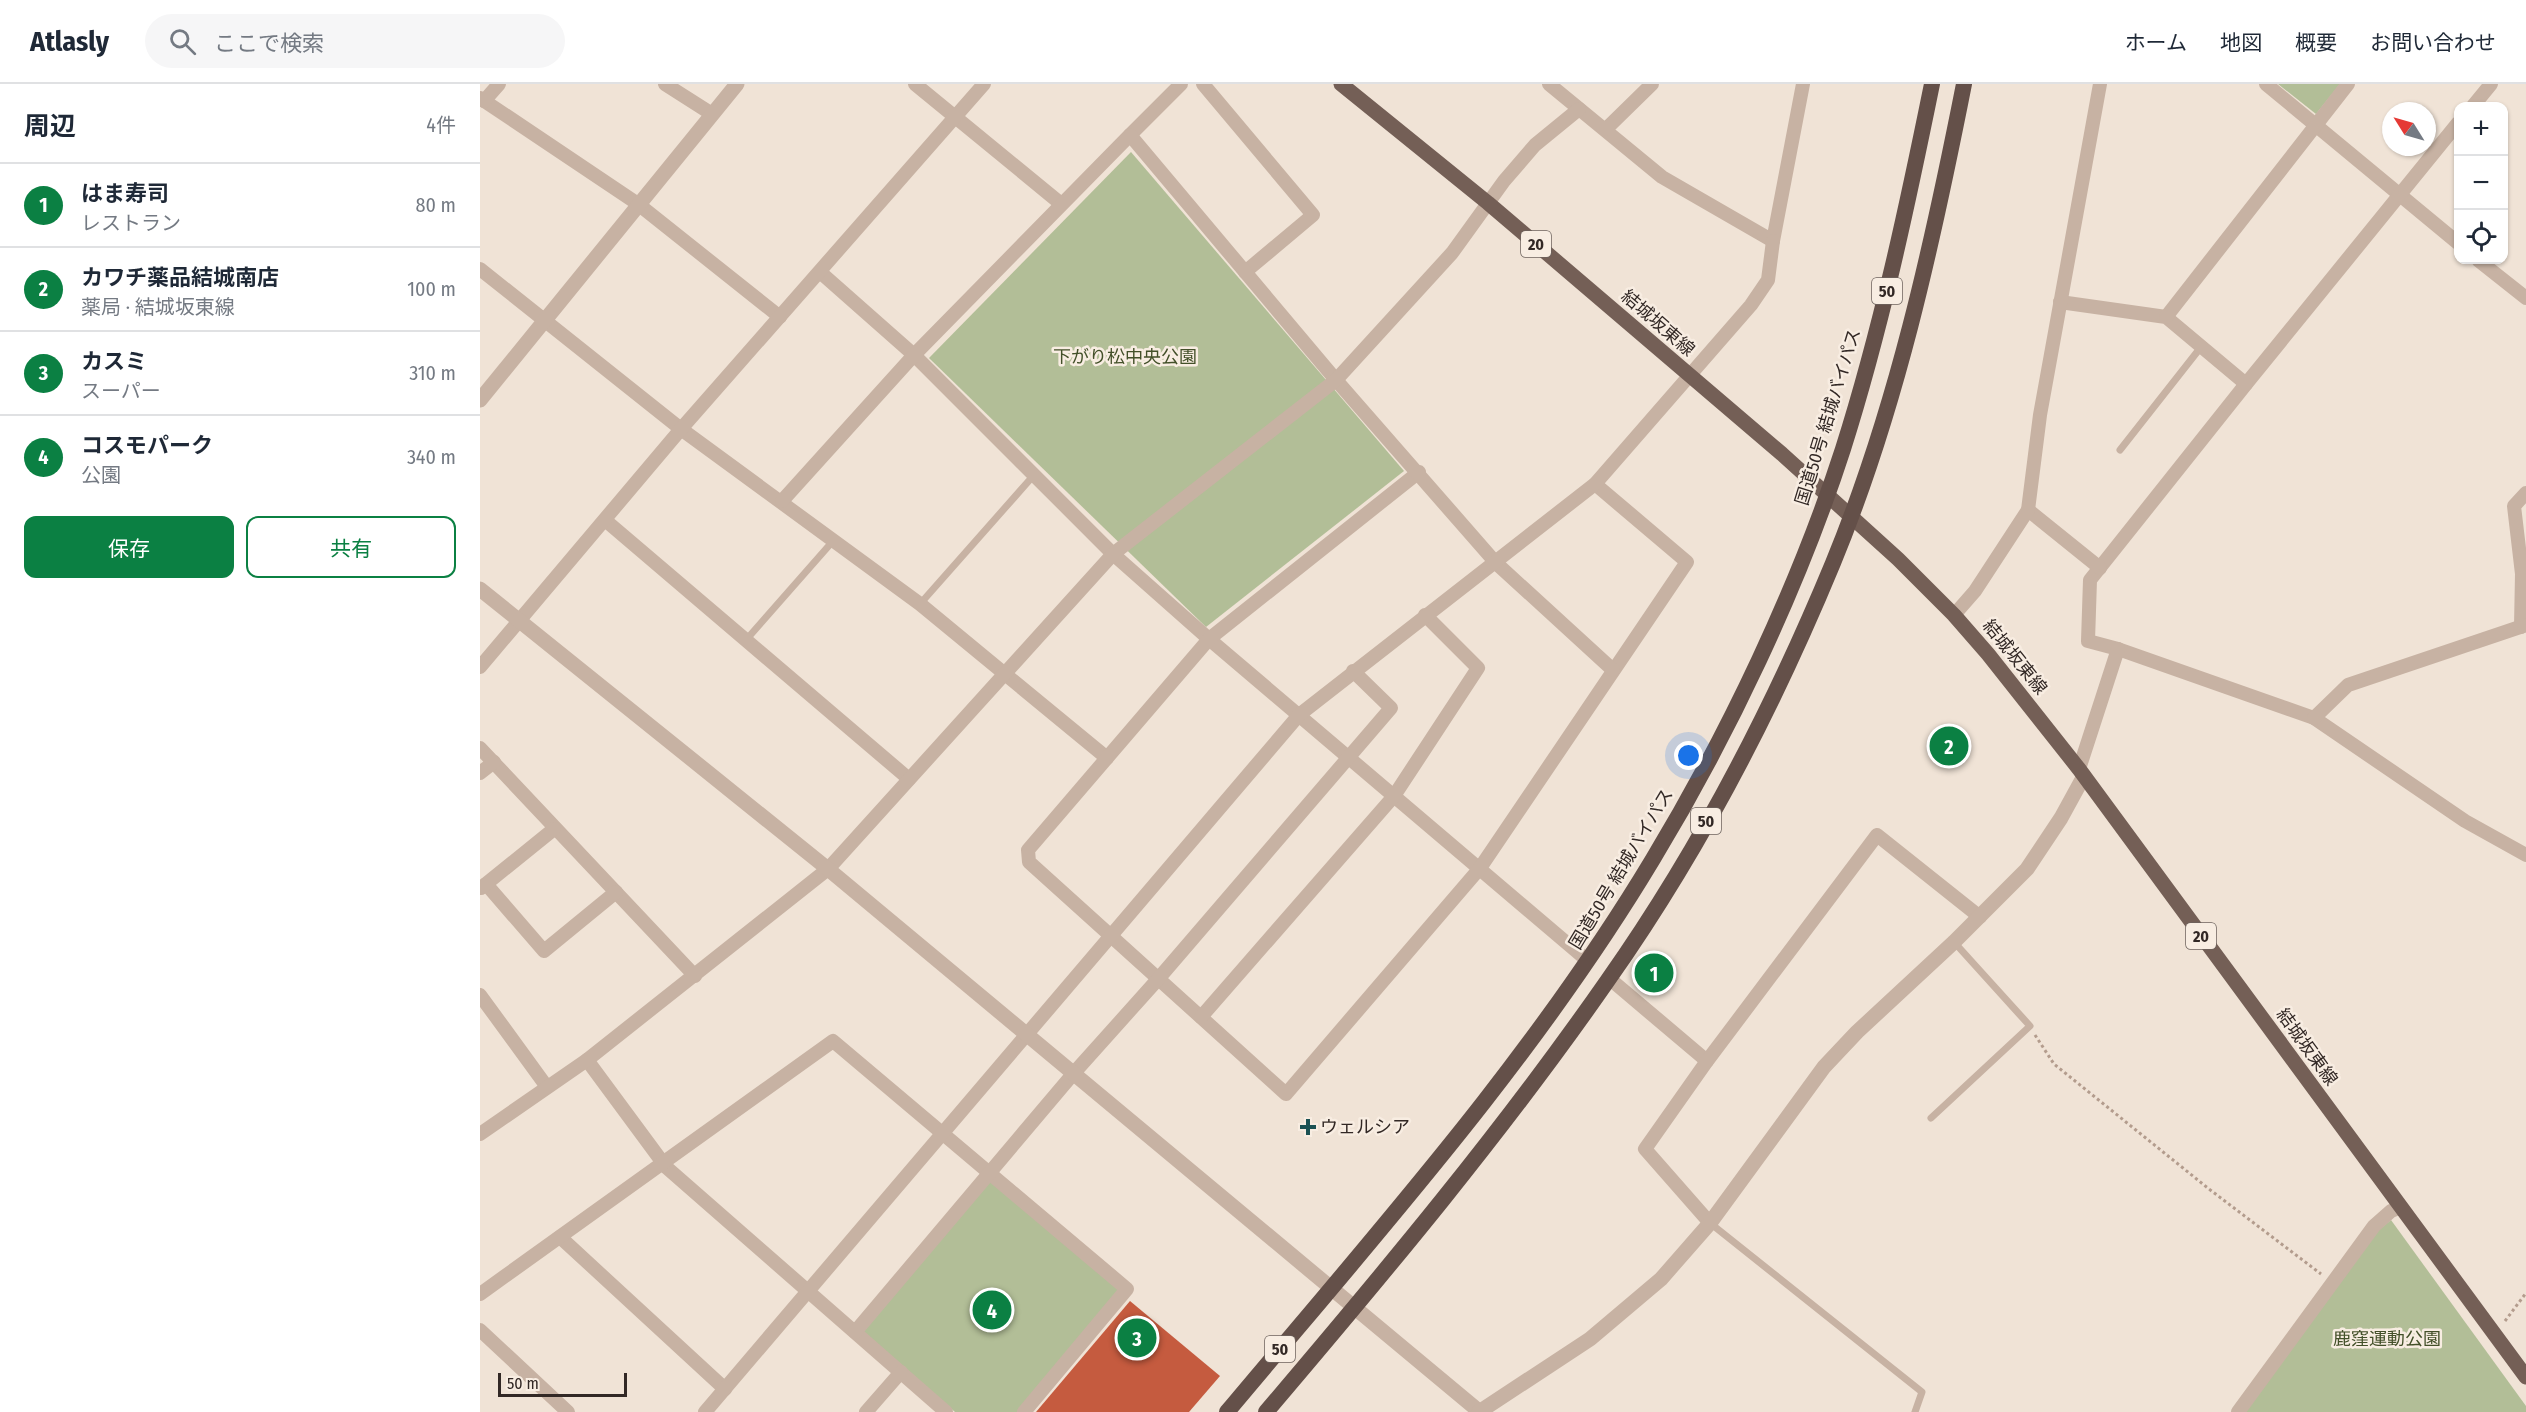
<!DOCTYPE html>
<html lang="ja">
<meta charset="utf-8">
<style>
body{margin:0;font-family:"Fira Sans Condensed","Noto Sans JP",sans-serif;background:#f6f6f7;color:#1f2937}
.controls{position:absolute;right:18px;top:18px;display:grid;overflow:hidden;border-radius:12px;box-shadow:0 2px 4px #0004}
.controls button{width:54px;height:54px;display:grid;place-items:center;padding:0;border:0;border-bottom:2px solid #e0e1e3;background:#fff;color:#1f2937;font:30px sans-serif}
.compass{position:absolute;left:1902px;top:18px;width:54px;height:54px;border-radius:50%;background:#fff;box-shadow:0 2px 4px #0004;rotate:307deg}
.scale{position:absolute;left:18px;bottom:15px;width:129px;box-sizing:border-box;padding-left:6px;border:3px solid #322825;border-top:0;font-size:16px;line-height:21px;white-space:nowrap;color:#322825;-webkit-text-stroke:4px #f8ede2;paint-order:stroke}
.you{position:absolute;left:1209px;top:672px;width:21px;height:21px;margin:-15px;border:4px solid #fff;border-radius:50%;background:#1a73e8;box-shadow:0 0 0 9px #1a73e833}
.badge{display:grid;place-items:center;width:39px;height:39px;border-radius:50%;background:#0b8043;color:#fff;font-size:20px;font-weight:700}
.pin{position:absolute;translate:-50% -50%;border:3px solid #fff;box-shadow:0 2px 6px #0006}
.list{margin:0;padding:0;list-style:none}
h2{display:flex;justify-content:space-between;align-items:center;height:78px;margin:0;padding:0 24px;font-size:26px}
h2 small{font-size:20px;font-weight:400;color:#747a83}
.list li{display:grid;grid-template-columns:39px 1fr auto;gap:18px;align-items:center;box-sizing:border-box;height:84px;padding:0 24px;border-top:2px solid #e0e1e3}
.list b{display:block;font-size:22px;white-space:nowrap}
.list p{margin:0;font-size:20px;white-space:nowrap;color:#747a83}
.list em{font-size:20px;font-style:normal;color:#747a83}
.actions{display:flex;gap:12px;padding:18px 24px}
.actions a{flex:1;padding:14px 0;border:2px solid #0b8043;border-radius:12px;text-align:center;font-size:21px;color:#0b8043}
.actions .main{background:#0b8043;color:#fff}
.icon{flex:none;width:33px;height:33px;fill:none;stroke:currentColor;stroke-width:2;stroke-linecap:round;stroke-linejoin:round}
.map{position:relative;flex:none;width:2046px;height:1328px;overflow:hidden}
header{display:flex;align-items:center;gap:36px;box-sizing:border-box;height:84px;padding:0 30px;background:#fff;border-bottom:2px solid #e0e1e3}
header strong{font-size:28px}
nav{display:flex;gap:33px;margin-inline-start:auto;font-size:21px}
.search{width:420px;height:54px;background:#f6f6f7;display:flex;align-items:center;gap:15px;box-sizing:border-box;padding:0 21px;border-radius:33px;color:#747a83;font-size:22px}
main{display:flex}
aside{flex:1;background:#fff}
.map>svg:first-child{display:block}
.green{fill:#b2be97}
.building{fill:#c55b3f}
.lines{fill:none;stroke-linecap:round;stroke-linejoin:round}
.path{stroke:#b39c8d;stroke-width:3;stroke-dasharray:3 3;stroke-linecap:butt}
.service{stroke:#c7b2a3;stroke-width:7}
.minor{stroke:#c7b2a3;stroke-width:14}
.tertiary{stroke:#c7b2a3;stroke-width:15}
.primary{stroke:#745f56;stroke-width:15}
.trunk{stroke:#645049;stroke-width:16}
.poi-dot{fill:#1b5153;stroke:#f8ede2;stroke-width:2}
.labels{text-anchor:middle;stroke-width:5;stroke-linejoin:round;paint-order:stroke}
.shield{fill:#f8ede2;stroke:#6d635e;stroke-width:1.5}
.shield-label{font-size:16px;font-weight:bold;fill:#322825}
.street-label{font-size:18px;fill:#322825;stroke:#f8ede2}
.park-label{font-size:18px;fill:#435029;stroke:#f8ede2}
.poi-label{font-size:18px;fill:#322825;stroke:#f8ede2;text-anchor:start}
</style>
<header>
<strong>Atlasly</strong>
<div class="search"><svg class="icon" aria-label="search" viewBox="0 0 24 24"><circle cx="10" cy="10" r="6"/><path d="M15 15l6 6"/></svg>ここで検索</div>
<nav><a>ホーム</a><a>地図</a><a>概要</a><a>お問い合わせ</a></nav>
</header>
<main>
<aside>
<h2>周辺<small>4件</small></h2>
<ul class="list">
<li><span class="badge">1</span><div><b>はま寿司</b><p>レストラン</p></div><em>80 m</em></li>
<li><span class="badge">2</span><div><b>カワチ薬品結城南店</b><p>薬局 · 結城坂東線</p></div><em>100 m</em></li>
<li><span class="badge">3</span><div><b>カスミ</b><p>スーパー</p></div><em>310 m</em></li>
<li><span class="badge">4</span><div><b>コスモパーク</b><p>公園</p></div><em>340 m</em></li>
</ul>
<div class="actions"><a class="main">保存</a><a>共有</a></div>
</aside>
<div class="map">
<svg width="2046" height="1328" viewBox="0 0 2046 1328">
<rect width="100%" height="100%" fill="#f0e3d6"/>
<!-- green -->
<g class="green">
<polygon points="1798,0 1860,0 1836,30"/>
<polygon points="651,68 924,387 726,543 449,274"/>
<polygon points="510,1097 642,1205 537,1328 475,1328 382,1247"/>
<polygon points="1911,1136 2046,1322 2046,1328 1764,1328 1891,1152"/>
</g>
<!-- building -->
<polygon class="building" points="650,1217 740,1292 709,1328 556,1328"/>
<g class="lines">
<!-- path -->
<g class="path">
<polyline points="1555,951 1574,980 1729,1105 1841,1190"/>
<polyline points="2025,1237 2046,1209"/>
</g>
<!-- service -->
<g class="service">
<polyline points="1640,366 1721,263"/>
<polyline points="440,520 554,391"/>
<polyline points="266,556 353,457"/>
<polyline points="1451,1034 1550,942 1474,858"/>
<polyline points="1230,1139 1442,1308 1435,1328"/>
</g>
<!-- minor -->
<g class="minor">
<polyline points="185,0 232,30"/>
<polyline points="435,0 580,119"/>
<polyline points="723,0 833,131 765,188"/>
<polyline points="1069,0 1182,93 1293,157 1323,0"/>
<polyline points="1786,0 1978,159"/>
<polyline points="0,14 158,120 300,233"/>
<polyline points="4,17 19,0"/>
<polyline points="1993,22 2011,0"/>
<polyline points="1978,39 1766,300 1610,496 1608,557 1638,565 1834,634 1985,737 2046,771"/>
<polyline points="1126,45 1172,0"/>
<polyline points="650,51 701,0"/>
<polyline points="1998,176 2046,214"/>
<polyline points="0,185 201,345 440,520 627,674"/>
<polyline points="340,188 434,271 633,470 729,555 1108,877"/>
<polyline points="1580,218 1686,233 1766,300"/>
<polyline points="1686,233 1868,0"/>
<polyline points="939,388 729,555 548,766 549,778 806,1010 1000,784 1207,478 1115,400"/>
<polyline points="302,417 434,271 650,51 856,296 1016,479 1133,586"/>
<polyline points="1548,426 1620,484"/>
<polyline points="125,436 429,695"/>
<polyline points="1474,531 1495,507 1548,426 1560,331 1620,0"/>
<polyline points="2041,543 2042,490 2034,422 2046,409"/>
<polyline points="0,583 201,345 504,0"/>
<polyline points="1834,634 1868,601 2046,541"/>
<polyline points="0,664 215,892"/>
<polyline points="1599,685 1638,565"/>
<polyline points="0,689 14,678"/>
<polyline points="6,800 64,867 136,808"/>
<polyline points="1,804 74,745"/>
<polyline points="1130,895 1227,977"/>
<polyline points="0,911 67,1003"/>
<polyline points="721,933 914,712 998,584 945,531"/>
<polyline points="107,976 186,1083 466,1328"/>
<polyline points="0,1050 107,976 348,785 633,470 856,296 972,169 1024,97 1055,61 1099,25"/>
<polyline points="1230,1139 1165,1065 1227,977 1397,751 1500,833"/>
<polyline points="80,1153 245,1305"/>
<polyline points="0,1210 353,957 647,1205 544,1328"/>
<polyline points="0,1246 88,1328"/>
<polyline points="375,1248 593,990 679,894 911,624 873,587"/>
<polyline points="225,1328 819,631 1115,400 1271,221 1288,196 1293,157"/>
<polyline points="386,1328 421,1288"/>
<polyline points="1758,1328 1894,1142 1911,1127 1921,1123"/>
</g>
<!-- tertiary -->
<g class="tertiary">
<polyline points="0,316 257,0"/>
<polyline points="0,505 348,785 1000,1328"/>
<polyline points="999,1328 1110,1255 1181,1195 1230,1139 1344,983 1377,948 1474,858 1547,785 1581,734 1604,692"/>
</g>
<!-- primary -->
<polyline class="primary" points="861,0 1008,119 1302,370 1418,475 1474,531 1508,570 1599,685 2046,1293"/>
<!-- trunk -->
<g class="trunk">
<path d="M747 1328C896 1150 1053 975 1173 775 1248 651 1318 504 1363 365 1401 245 1427 123 1452 0"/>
<path d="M786 1328C905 1188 1023 1047 1128 896 1219 767 1293 624 1353 479 1416 326 1452 162 1484 0"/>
</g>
</g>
<!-- markers -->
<path class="poi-dot" d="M825 1034h6v6h6v6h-6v6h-6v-6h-6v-6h6z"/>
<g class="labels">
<!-- shield labels -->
<g class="shield">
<rect x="1041" y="147" width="30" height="26" rx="4.5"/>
<rect x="1392" y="194" width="30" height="26" rx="4.5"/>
<rect x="1211" y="724" width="30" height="26" rx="4.5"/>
<rect x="1706" y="839" width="30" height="26" rx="4.5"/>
<rect x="785" y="1252" width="30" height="26" rx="4.5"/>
</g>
<g class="shield-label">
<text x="1056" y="166">20</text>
<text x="1407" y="213">50</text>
<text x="1226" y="743">50</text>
<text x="1721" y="858">20</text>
<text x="800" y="1271">50</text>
</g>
<!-- street labels -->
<g class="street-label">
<text transform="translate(1178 239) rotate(41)" y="6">結城坂東線</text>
<text transform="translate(1348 333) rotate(-73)" y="6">国道50号 結城バイパス</text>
<text transform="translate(1535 573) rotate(51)" y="6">結城坂東線</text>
<text transform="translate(1141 785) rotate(-59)" y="6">国道50号 結城バイパス</text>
<text transform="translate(1827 963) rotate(54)" y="6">結城坂東線</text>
</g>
<!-- park labels -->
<g class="park-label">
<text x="645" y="279">下がり松中央公園</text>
<text x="1907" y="1261">鹿窪運動公園</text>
</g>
<!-- poi labels -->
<g class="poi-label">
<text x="840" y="1049">ウェルシア</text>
</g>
</g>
</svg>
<div class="controls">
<button>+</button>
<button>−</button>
<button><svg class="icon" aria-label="locate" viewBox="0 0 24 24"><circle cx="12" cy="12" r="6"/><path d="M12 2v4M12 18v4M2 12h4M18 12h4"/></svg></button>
</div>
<svg class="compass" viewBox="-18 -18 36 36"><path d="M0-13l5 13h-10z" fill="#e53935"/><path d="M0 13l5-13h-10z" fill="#747a83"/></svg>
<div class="scale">50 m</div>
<div class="you"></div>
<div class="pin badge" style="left:1174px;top:889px">1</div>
<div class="pin badge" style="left:1469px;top:662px">2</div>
<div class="pin badge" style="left:657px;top:1254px">3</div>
<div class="pin badge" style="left:512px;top:1226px">4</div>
</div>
</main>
